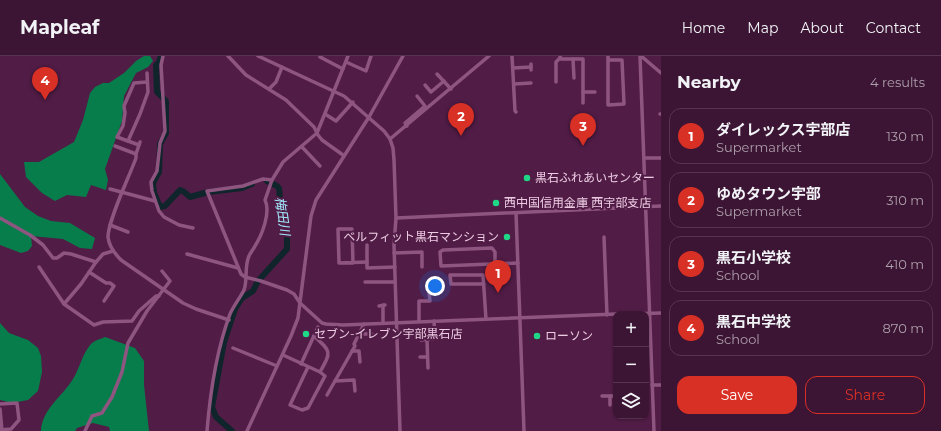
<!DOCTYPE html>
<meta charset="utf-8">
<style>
body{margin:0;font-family:Montserrat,"Noto Sans JP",sans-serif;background:#441e3c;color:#f1f3f6}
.controls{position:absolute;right:12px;bottom:12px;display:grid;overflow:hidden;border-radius:8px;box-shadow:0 1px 3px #0004}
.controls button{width:36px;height:36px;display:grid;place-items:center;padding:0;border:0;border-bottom:1px solid #56344f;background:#3d1534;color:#f1f3f6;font:20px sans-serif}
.you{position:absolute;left:435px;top:230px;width:14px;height:14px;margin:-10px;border:3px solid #fff;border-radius:50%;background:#1a73e8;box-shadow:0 0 0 6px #1a73e833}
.badge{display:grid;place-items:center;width:26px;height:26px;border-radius:50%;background:#d93025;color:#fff;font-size:13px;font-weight:700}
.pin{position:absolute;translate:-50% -33px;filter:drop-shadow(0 1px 2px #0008)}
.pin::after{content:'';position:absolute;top:21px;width:14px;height:12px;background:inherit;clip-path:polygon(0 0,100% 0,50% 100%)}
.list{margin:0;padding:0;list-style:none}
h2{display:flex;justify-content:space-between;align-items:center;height:52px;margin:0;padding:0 16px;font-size:17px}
h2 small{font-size:13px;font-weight:400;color:#ad9fac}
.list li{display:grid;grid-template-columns:26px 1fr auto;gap:12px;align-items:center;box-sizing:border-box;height:56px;margin:0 8px 8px;padding:0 8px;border:1px solid #56344f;border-radius:12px}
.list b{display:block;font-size:15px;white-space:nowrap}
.list p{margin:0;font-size:13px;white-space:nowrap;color:#ad9fac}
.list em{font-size:13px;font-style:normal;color:#ad9fac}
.actions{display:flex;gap:8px;padding:12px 16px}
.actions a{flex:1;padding:9px 0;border:1px solid #d93025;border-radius:12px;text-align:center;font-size:14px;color:#d93025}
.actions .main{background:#d93025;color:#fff}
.icon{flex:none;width:22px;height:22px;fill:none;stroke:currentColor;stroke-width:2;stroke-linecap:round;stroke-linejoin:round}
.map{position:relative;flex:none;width:661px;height:375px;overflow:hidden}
header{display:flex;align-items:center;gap:24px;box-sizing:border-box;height:56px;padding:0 20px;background:#3d1534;border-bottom:1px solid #56344f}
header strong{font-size:19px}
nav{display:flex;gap:22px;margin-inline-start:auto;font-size:14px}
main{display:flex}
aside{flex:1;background:#3d1534}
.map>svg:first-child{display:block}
.forest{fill:#087d4c}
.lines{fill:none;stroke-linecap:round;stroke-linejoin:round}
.river{stroke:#0f252b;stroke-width:6}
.minor{stroke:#8e5580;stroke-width:3.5}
.poi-dot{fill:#1fd887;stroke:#511c46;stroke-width:1.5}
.labels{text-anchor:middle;stroke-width:4;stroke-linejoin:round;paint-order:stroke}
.poi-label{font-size:12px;fill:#edcce3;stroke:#511c46;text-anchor:start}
.water-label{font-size:13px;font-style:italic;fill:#a3e8fa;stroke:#511c46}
</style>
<header>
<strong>Mapleaf</strong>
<nav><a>Home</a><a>Map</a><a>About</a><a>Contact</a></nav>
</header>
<main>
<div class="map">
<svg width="661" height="375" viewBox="0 0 661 375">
<rect width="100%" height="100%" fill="#511c46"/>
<!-- forest -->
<g class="forest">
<polygon points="144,0 150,0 153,5 148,11 136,17 124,40 122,65 105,113 108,124 106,134 91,129 86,141 67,139 55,145 42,137 26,121 24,106 39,106 74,86 83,64 90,37 95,31 103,27 109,27 124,17 136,5"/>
<polygon points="0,118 25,151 38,160 51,165 70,167 95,182 92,193 80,192 63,183 31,180 32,190 28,195 21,197 0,189"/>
<polygon points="0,267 9,277 28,284 38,292 41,300 42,316 38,335 28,344 12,347 0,344"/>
<path d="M105 281 135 292 144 305V329L149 375H110L109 371 93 367 77 372 75 375H41C42 353 62 341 73 323 80 312 82 298 91 288 95 284 101 283 105 281Z"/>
</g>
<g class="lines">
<!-- river -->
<g class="river">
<polyline points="161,0 159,6 156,9 157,36 166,45 166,77 160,88 159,116 153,127 154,137 160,151 165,150 180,134 183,135 190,141 208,136 242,132 252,128"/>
<polyline points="232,375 216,361 212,351 224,286 235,253 242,242 253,235 258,225 287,193 287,172 281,155 279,132 277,130 267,125"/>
</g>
<!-- minor -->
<g class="minor">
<polyline points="163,0 161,9 165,75 160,87 157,115 151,126 152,135 159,155 164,161 179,169 193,172"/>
<polyline points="228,0 246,19 286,44 314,71 318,79 322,84 343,99"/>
<polyline points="258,0 344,40 384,75 390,83 393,92 394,104 396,162 394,189 400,375"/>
<polyline points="321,0 320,1 343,13"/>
<polyline points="512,0 515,55 516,56"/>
<polyline points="560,0 561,3 583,3 583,47"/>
<polyline points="608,0 608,49 624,48 622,4 608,4"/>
<polyline points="640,0 654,375"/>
<polyline points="641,0 661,17"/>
<polyline points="573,3 574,22"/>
<polyline points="346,6 366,15 371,0"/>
<polyline points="531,8 531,14"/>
<polyline points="513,12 531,11"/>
<polyline points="437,18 451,33"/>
<polyline points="556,26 556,6 560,2"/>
<polyline points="514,28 531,27"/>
<polyline points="425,29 431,36 444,25"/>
<polyline points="269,33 276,26 282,11"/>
<polyline points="583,36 595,36"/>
<polyline points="325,58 336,65 353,46"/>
<polyline points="660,58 661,58"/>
<polyline points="407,70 405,67 425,50 417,40"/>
<polyline points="390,83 489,0"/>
<polyline points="128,85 117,81 123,70 125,57 124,50 134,27 147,26"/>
<path d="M140 86 136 98V102C130 119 108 164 108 181 109 191 115 198 121 204L183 247 196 253 229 264"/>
<polyline points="139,89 128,85 140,58 148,36 147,17"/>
<polyline points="115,90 136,98"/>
<polyline points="302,91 320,110"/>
<polyline points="644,102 661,102"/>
<polyline points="272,124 263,123 243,130 207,135 241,218 245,221 261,225 287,234 294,238 300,247 322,267 326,268 343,269 616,258"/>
<polyline points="110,133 155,145"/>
<polyline points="516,157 524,375"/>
<polyline points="0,162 30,179 43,189 53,202 57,202 64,197 71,198 96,206"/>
<polyline points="396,162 661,150"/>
<polyline points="110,169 128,176"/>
<polyline points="604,181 607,259"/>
<polyline points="367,189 367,212 395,211"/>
<polyline points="394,197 422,196 422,211"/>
<polyline points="187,198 238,212"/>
<polyline points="353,207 352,173 338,173 339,207 367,206"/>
<polyline points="495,208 495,196 492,192 443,194 440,196 441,210 518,207"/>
<polyline points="39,211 64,248 94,269 103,266 132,265 139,255 156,240 159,240"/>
<polyline points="89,216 106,227 110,227 114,230 104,245"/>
<polyline points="365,226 395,226"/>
<polyline points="484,228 451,228 450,219 483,219 486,263"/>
<polyline points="64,248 81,228 96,206 103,198 113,195"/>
<polyline points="383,249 383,267"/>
<polyline points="379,250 385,249"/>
<polyline points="627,258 661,257"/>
<polyline points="419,265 419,245 430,245 428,227 438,227"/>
<polyline points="359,278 372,278"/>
<path d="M314 280C332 296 331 296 320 316"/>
<polyline points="421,284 433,283 435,282 434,265"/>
<polyline points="427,284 428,312"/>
<polyline points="233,292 277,310"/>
<polyline points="352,295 359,295 360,306"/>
<polyline points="283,299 320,316 325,320 308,352 302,354 290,349 308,311"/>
<polyline points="420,301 427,301"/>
<polyline points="301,308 318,271"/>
<polyline points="335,325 354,324 355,335"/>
<polyline points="652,329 661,329"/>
<polyline points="327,339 355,290 354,288 364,268"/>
<polyline points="602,340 616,340"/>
<polyline points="610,340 610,349"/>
<polyline points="0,348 17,347 19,364 11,373 0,374"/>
<polyline points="0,353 2,375"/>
<polyline points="85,375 92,360 102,357 112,341 122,316 128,287 147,255 170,225 162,215"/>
<path d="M207 375C210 338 217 293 230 258 234 249 240 242 244 234 248 223 244 211 249 200 250 197 253 194 255 190 262 179 271 156 265 144L272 124 283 106 317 77 348 0"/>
<polyline points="247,375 291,280 298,262 311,160 316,144 369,61 403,0"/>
</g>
</g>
<!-- markers -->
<g class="poi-dot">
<circle cx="527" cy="122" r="4"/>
<circle cx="496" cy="147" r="4"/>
<circle cx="507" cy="181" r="4"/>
<circle cx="306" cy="278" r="4"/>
<circle cx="537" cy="280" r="4"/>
</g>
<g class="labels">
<!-- poi labels -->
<g class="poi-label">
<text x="535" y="126">黒石ふれあいセンター</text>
<text x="504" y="151">西中国信用金庫 西宇部支店</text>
<text x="499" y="185" text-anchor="end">ベルフィット黒石マンション</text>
<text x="314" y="282">セブン-イレブン宇部黒石店</text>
<text x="545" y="284">ローソン</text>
</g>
<!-- water labels -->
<g class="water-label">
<text transform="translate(283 160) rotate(82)" y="5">梅田川</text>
</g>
</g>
</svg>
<div class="controls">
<button>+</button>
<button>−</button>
<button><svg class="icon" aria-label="layers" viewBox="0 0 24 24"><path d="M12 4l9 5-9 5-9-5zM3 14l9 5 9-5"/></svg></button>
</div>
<div class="you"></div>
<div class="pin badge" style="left:498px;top:237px">1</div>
<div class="pin badge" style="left:461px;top:80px">2</div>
<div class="pin badge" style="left:583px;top:90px">3</div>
<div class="pin badge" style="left:45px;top:44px">4</div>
</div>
<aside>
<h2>Nearby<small>4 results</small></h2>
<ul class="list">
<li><span class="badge">1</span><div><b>ダイレックス宇部店</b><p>Supermarket</p></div><em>130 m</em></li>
<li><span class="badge">2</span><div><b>ゆめタウン宇部</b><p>Supermarket</p></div><em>310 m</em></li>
<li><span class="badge">3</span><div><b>黒石小学校</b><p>School</p></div><em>410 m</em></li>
<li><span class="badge">4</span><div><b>黒石中学校</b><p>School</p></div><em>870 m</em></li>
</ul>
<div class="actions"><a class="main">Save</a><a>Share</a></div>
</aside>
</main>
